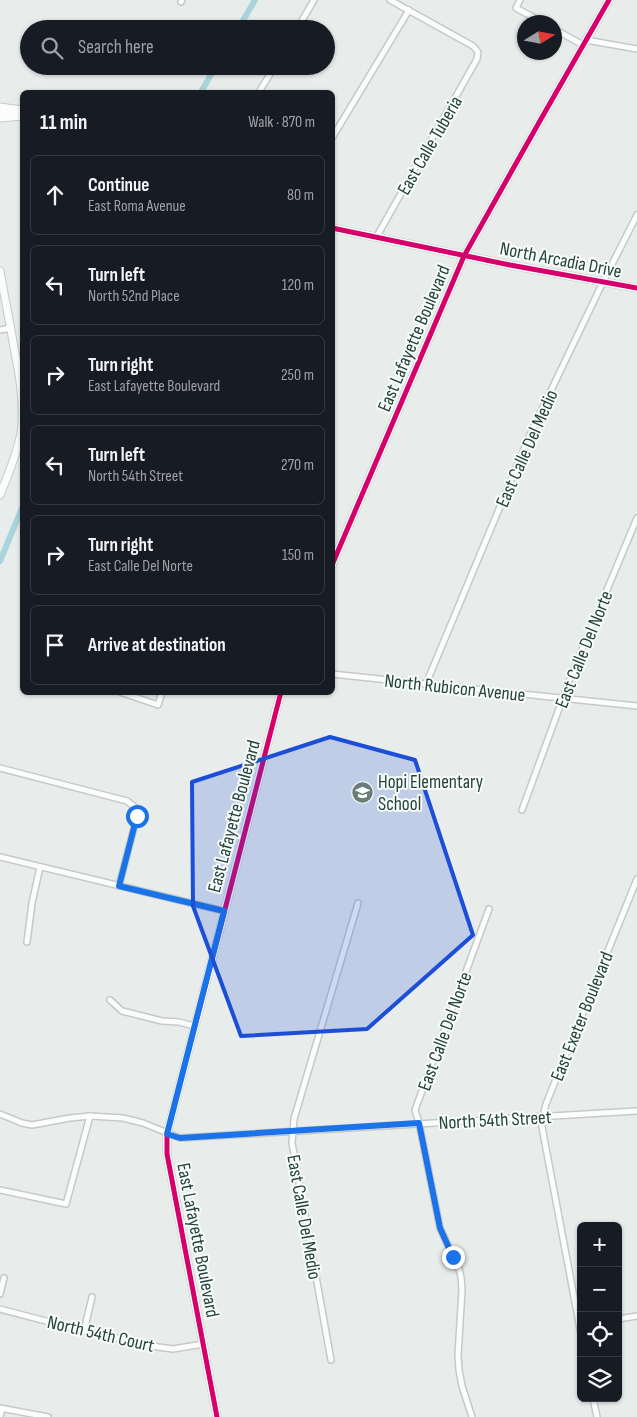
<!DOCTYPE html>
<meta charset="utf-8">
<style>
body{margin:0;font-family:"Sofia Sans Condensed",sans-serif;background:#20242c;color:#f1f3f6}
.controls{position:absolute;right:15px;bottom:15px;display:grid;overflow:hidden;border-radius:8px;box-shadow:0 1px 4px #0004}
.controls button{width:45px;height:45px;display:grid;place-items:center;padding:0;border:0;border-bottom:1px solid #363941;background:#171b24;color:#f1f3f6;font:25px sans-serif}
.compass{position:absolute;left:517px;top:15px;width:45px;height:45px;border-radius:50%;background:#171b24;box-shadow:0 1px 4px #0004;rotate:79deg}
.stop{position:absolute;width:15px;height:15px;margin:-11px;border:4px solid #1a73e8;border-radius:50%;background:#fff}
.stop.end{background:#1a73e8;border-color:#fff;box-shadow:0 1px 5px #0008}
.list{margin:0;padding:0;list-style:none}
h2{display:flex;justify-content:space-between;align-items:center;height:65px;margin:0;padding:0 20px;font-size:21px}
h2 small{font-size:16px;font-weight:400;color:#9ea1a6}
.list li{display:grid;grid-template-columns:32px 1fr auto;gap:15px;align-items:center;box-sizing:border-box;height:80px;margin:0 10px 10px;padding:0 10px;border:1px solid #363941;border-radius:8px}
.list b{display:block;font-size:19px;white-space:nowrap}
.list p{margin:0;font-size:16px;white-space:nowrap;color:#9ea1a6}
.list em{font-size:16px;font-style:normal;color:#9ea1a6}
.icon{flex:none;width:28px;height:28px;fill:none;stroke:currentColor;stroke-width:2;stroke-linecap:round;stroke-linejoin:round}
.map{position:relative;flex:none;width:637px;height:1417px;overflow:hidden}
.search{position:absolute;background:#171b24;box-shadow:0 1px 4px #0004;left:20px;top:20px;width:315px;height:55px;display:flex;align-items:center;gap:12px;box-sizing:border-box;padding:0 18px;border-radius:28px;color:#9ea1a6;font-size:19px}
.panel{position:absolute;background:#171b24;box-shadow:0 1px 4px #0004;left:20px;top:90px;width:315px;height:605px;border-radius:8px}
.map>svg:first-child{display:block}
.lines{fill:none;stroke-linecap:round;stroke-linejoin:round}
.canal{stroke:#a9d4db;stroke-width:6}
.street-casing{stroke:#c5cac8;stroke-width:8}
.secondary-casing{stroke:#c3cbc8;stroke-width:9}
.street{stroke:#fcfcfc;stroke-width:5}
.secondary{stroke:#fcfcfc;stroke-width:7}
.cycleway-casing{stroke:#f7fbf9;stroke-width:8}
.cycleway{stroke:#d6006c;stroke-width:5}
.route{stroke:#1a73e8;stroke-width:6}
.marked{fill:#1d4ed8;fill-opacity:0.2;stroke:#1d4ed8;stroke-width:4;stroke-linejoin:round}
.labels{text-anchor:middle;stroke-width:4;stroke-linejoin:round;paint-order:stroke}
.street-label{font-size:19px;fill:#24423a;stroke:#f7fbf9}
.poi-label{font-size:19px;fill:#24423a;stroke:#f7fbf9;text-anchor:start}
</style>
<div class="map">
<svg width="637" height="1417" viewBox="0 0 637 1417">
<rect width="100%" height="100%" fill="#e8edeb"/>
<g class="lines">
<!-- canal -->
<g class="canal">
<polyline points="238,29 255,0"/>
<polyline points="201,92 216,66"/>
<polyline points="0,561 22,508"/>
</g>
<defs>
<g id="street">
<polyline points="520,0 516,8 542,22"/>
<polyline points="181,2 182,0"/>
<polyline points="297,29 314,0"/>
<polyline points="554,29 583,45"/>
<polyline points="586,40 637,49"/>
<polyline points="259,92 275,66"/>
<polyline points="332,138 409,10"/>
<polyline points="377,236 477,59 478,52 473,46 390,0"/>
<polyline points="0,330 11,328"/>
<polyline points="332,674 637,706"/>
<polyline points="426,684 532,430 603,282 637,215"/>
<polyline points="120,692 158,705 162,692"/>
<polyline points="0,768 127,801 136,808 137,816 119,886"/>
<polyline points="522,810 571,676 637,518"/>
<polyline points="0,857 224,911"/>
<polyline points="27,942 32,903 40,867"/>
<polyline points="110,1000 122,1011 162,1021 179,1022 194,1026"/>
<polyline points="0,1114 22,1123 32,1125 70,1118 90,1116 123,1118 143,1123 180,1138 637,1111"/>
<polyline points="0,1190 66,1204 90,1116"/>
<polyline points="0,1294 4,1278"/>
<polyline points="0,1309 84,1331 158,1347 173,1349 203,1344"/>
<polyline points="618,1319 637,1316"/>
<polyline points="84,1331 92,1297"/>
<polyline points="581,1334 542,1127 543,1116 546,1104 637,879"/>
<polyline points="331,1360 292,1143 294,1119 358,903"/>
<polyline points="593,1398 597,1417"/>
<polyline points="0,1408 48,1417"/>
<polyline points="0,1416 2,1409"/>
<polyline points="472,1417 462,1386 459,1370 458,1355 462,1290 461,1277 459,1269 440,1228 419,1123 415,1110 489,909"/>
</g>
<g id="secondary">
<polyline points="0,107 22,110"/>
<polyline points="0,113 14,111"/>
<polyline points="0,118 22,116"/>
<polyline points="332,228 510,265 637,288"/>
<path d="M0 271C4 294 9 318 13 342 19 372 25 403 21 433 17 454 8 475 0 495"/>
<polyline points="332,565 464,256 541,119 609,0"/>
<polyline points="217,1417 167,1154 167,1134 281,692"/>
</g>
</defs>
<!-- street casing -->
<use href="#street" class="street-casing"/>
<!-- secondary casing -->
<use href="#secondary" class="secondary-casing"/>
<!-- street -->
<use href="#street" class="street"/>
<!-- secondary -->
<use href="#secondary" class="secondary"/>
<defs>
<g id="cycleway">
<polyline points="332,228 510,265 637,288"/>
<polyline points="332,565 464,256 541,119 609,0"/>
<polyline points="217,1417 167,1154 167,1134 281,692"/>
</g>
</defs>
<!-- cycleway casing -->
<use href="#cycleway" class="cycleway-casing"/>
<!-- cycleway -->
<use href="#cycleway" class="cycleway"/>
</g>
<g class="lines">
<!-- route -->
<polyline class="route" points="137,816 119,886 224,911 167,1134 180,1138 419,1123 440,1228 453,1257"/>
</g>
<!-- marked area -->
<path class="marked" d="M330 737 415 760 473 935 367 1029 241 1036 193 906 192 782Z"/>
<!-- icons -->
<defs>
<symbol id="school-disc" viewBox="-11 -11 22 22"><circle r="9.5" fill="#697e78" stroke="#f7fbf9"/><path d="M0-5L7-2L0 1L-7-2ZM-4 1L0 2.5L4 1V4Q0 6-4 4Z" fill="#fff"/></symbol>
</defs>
<g fill-rule="evenodd">
<use href="#school-disc" x="350" y="780" width="25" height="25"/>
</g>
<g class="labels">
<!-- street labels -->
<g class="street-label">
<text transform="translate(429 145) rotate(-60)" y="7">East Calle Tuberia</text>
<text transform="translate(561 259) rotate(11)" y="7">North Arcadia Drive</text>
<text transform="translate(413 338) rotate(-67)" y="7">East Lafayette Boulevard</text>
<text transform="translate(526 448) rotate(-66)" y="7">East Calle Del Medio</text>
<text transform="translate(583 649) rotate(-68)" y="7">East Calle Del Norte</text>
<text transform="translate(455 687) rotate(6)" y="7">North Rubicon Avenue</text>
<text transform="translate(233 816) rotate(-75)" y="7">East Lafayette Boulevard</text>
<text transform="translate(581 1016) rotate(-68)" y="7">East Exeter Boulevard</text>
<text transform="translate(444 1031) rotate(-70)" y="7">East Calle Del Norte</text>
<text transform="translate(495 1119) rotate(-3)" y="7">North 54th Street</text>
<text transform="translate(305 1217) rotate(80)" y="7">East Calle Del Medio</text>
<text transform="translate(199 1240) rotate(79)" y="7">East Lafayette Boulevard</text>
<text transform="translate(101 1333) rotate(13)" y="7">North 54th Court</text>
</g>
<!-- poi labels -->
<g class="poi-label">
<text x="378" y="788">Hopi Elementary<tspan x="378" dy="22">School</tspan></text>
</g>
</g>
</svg>
<div class="controls">
<button>+</button>
<button>−</button>
<button><svg class="icon" aria-label="locate" viewBox="0 0 24 24"><circle cx="12" cy="12" r="6"/><path d="M12 2v4M12 18v4M2 12h4M18 12h4"/></svg></button>
<button><svg class="icon" aria-label="layers" viewBox="0 0 24 24"><path d="M12 4l9 5-9 5-9-5zM3 14l9 5 9-5"/></svg></button>
</div>
<svg class="compass" viewBox="-18 -18 36 36"><path d="M0-13l5 13h-10z" fill="#e53935"/><path d="M0 13l5-13h-10z" fill="#9ea1a6"/></svg>
<div class="stop" style="left:137px;top:816px"></div>
<div class="stop end" style="left:453px;top:1257px"></div>
<div class="search"><svg class="icon" aria-label="search" viewBox="0 0 24 24"><circle cx="10" cy="10" r="6"/><path d="M15 15l6 6"/></svg>Search here</div>
<section class="panel">
<h2>11 min<small>Walk · 870 m</small></h2>
<ul class="list">
<li><svg class="icon" aria-label="ahead" viewBox="0 0 24 24"><path d="M12 20V5M6 11l6-6 6 6"/></svg><div><b>Continue</b><p>East Roma Avenue</p></div><em>80 m</em></li>
<li><svg class="icon" aria-label="left" viewBox="0 0 24 24"><path d="M17 20v-9H6M10 6l-5 5 5 5"/></svg><div><b>Turn left</b><p>North 52nd Place</p></div><em>120 m</em></li>
<li><svg class="icon" aria-label="right" viewBox="0 0 24 24"><path d="M7 20v-9h11M14 6l5 5-5 5"/></svg><div><b>Turn right</b><p>East Lafayette Boulevard</p></div><em>250 m</em></li>
<li><svg class="icon" aria-label="left" viewBox="0 0 24 24"><path d="M17 20v-9H6M10 6l-5 5 5 5"/></svg><div><b>Turn left</b><p>North 54th Street</p></div><em>270 m</em></li>
<li><svg class="icon" aria-label="right" viewBox="0 0 24 24"><path d="M7 20v-9h11M14 6l5 5-5 5"/></svg><div><b>Turn right</b><p>East Calle Del Norte</p></div><em>150 m</em></li>
<li><svg class="icon" aria-label="arrive" viewBox="0 0 24 24"><path d="M6 21V4h12l-3 4 3 4H6"/></svg><div><b>Arrive at destination</b></div></li>
</ul>
</section>
</div>
